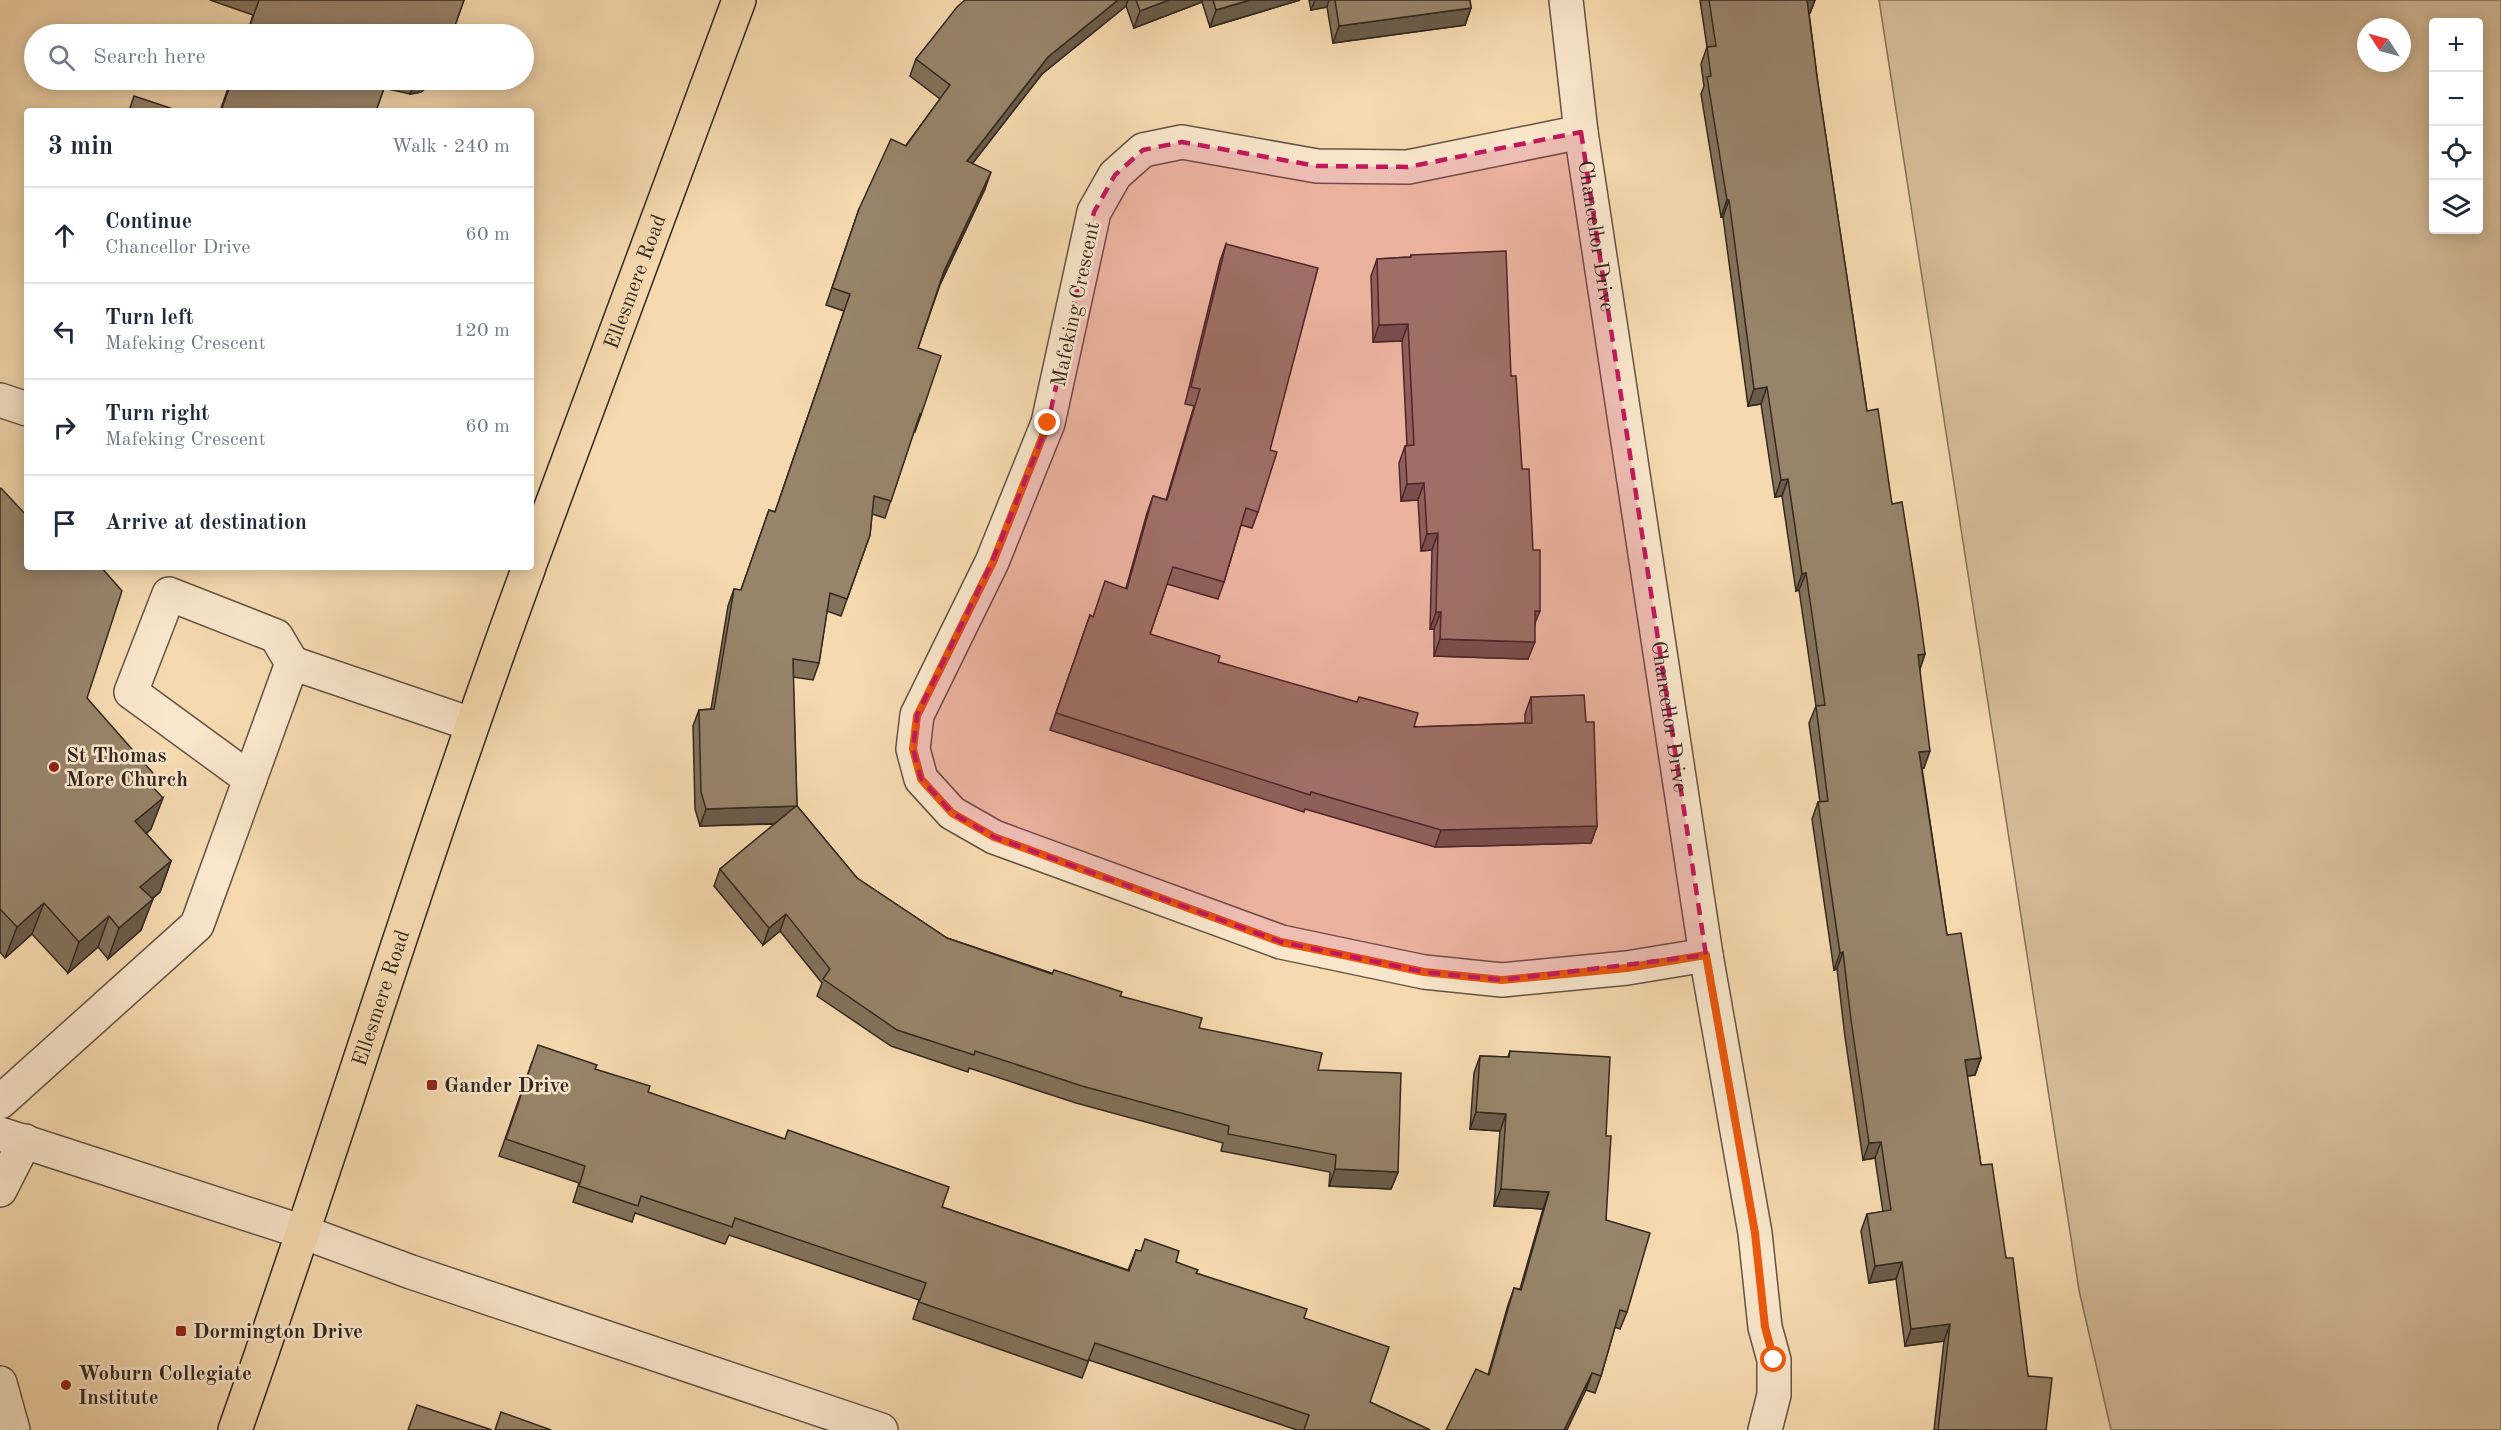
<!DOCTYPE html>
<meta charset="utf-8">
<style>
body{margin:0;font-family:"Old Standard TT",serif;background:#f6f6f7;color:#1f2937}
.controls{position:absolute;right:18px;top:18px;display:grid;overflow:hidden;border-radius:6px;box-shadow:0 3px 15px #0003}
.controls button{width:54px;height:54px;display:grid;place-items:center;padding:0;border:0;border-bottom:2px solid #e0e1e3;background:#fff;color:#1f2937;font:30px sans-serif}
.compass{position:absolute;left:2357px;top:18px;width:54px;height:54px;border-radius:50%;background:#fff;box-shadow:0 3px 15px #0003;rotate:306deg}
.stop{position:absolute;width:18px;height:18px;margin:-14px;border:4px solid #ea580c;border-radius:50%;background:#fff}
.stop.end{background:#ea580c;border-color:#fff;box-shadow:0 2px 6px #0008}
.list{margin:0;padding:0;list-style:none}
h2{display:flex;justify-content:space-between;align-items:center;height:78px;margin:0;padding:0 24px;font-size:26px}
h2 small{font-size:20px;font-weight:400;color:#747a83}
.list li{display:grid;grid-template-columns:39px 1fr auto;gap:18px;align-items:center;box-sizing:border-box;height:96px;padding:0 24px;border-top:2px solid #e0e1e3}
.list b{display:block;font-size:22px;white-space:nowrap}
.list p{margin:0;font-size:20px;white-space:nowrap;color:#747a83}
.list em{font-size:20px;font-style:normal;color:#747a83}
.icon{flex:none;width:33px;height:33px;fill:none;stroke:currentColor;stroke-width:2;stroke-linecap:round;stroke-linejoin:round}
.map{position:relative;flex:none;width:2501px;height:1430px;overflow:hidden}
.search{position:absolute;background:#fff;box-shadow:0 3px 15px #0003;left:24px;top:24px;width:510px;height:66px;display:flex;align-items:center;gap:15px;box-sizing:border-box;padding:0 21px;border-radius:33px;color:#747a83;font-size:22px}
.panel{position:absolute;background:#fff;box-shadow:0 3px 15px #0003;left:24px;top:108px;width:510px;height:462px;border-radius:6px}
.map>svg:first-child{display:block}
.green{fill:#d5bb97;stroke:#84725c;stroke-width:1.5;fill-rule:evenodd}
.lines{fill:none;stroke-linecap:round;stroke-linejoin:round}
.minor-casing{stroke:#635444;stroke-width:36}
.major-casing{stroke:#322820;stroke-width:36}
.minor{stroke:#f9e6cb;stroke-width:33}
.major{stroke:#f6d9af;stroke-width:33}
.wall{fill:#83725b;stroke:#322820;stroke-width:1.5}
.shaded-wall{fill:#6a5c4a;stroke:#322820;stroke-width:1.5}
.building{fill:#98846a;stroke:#322820;stroke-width:1.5}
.route{stroke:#ea580c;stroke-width:8}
.marked{fill:#c2185b;fill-opacity:0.2;stroke:#c2185b;stroke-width:4.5;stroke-dasharray:12 8;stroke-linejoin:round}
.poi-dot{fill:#8f2418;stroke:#f9e6cb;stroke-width:2}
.labels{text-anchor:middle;stroke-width:5;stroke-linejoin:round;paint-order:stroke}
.street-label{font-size:21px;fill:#322820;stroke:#f9e6cb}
.poi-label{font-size:21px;font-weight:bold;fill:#322820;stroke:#f9e6cb;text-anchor:start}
</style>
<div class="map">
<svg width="2501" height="1430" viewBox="0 0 2501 1430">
<rect width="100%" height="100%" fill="#f6d9af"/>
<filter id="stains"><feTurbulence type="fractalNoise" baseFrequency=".00333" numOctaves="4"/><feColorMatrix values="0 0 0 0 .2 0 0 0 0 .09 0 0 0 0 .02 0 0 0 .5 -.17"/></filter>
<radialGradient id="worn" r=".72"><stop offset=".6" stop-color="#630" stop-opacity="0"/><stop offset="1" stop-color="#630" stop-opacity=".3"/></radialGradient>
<!-- green -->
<path class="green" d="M1879 0H2501V1430H2111L2079 1290ZM2434 22H2478V230H2434ZM2366 27H2402V63H2366Z"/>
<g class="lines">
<defs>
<g id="minor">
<path id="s1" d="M1566 0 1581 132 1706 955 1755 1233 1765 1327 1774 1360V1395L1765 1430"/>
<polyline points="1581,132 1408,167 1317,166 1182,142 1143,150 1115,175 1094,212 1048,423 992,562 917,715 913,749 921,779 952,813 994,837 1281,942 1424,972 1502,980 1627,968 1706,955"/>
<polyline points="0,400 27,409"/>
<polyline points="250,779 131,692 169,594 276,636 292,663"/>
<polyline points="0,1102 197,925 292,663 471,724"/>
<polyline points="0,1134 303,1232 411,1272 881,1430"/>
<polyline points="0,1190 25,1141"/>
<polyline points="0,1383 13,1430"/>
</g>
<g id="major">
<path id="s2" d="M531 561 739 0"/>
<path id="s3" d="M235 1430C336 1143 424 852 529 567"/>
</g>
</defs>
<!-- minor casing -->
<use href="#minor" class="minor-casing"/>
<!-- major casing -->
<use href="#major" class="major-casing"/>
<!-- minor -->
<use href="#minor" class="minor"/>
<!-- major -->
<use href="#major" class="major"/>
</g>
<!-- wall -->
<g class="wall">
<polygon points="210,0 464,0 452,34 247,34 253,15"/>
<polygon points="965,0 1300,0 1210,27 1202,2 1134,28 1126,6 1042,74 972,164 985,189 940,285 918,348 921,415 915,432 914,431 885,518 872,514 870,535 841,616 827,611 819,663 813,680 793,677 797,806 857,878 947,938 1120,996 1199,1028 1318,1070 1398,1172 1391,1189 1329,1186 1330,1172 1221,1151 1223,1143 1076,1103 969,1068 968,1072 891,1046 817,996 822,983 780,931 763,945 714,886 720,869 775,824 700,826 695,809 693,726 699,710 711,709 728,606 734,589 741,590 769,510 775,512 844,311 826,305 859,209 940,99 910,76 916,59"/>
<polygon points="1309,0 1470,0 1471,8 1465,25 1333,43 1327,7 1311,10"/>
<polygon points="1700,0 1815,0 1810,13 1809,13 1818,84 1867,411 1892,504 1925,654 1920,669 1924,768 1922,768 1947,935 1981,1058 1975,1075 1967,1076 1981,1165 2006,1258 2028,1376 2046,1430 1934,1430 1944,1341 1905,1346 1896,1279 1869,1283 1861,1231 1867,1214 1883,1212 1875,1158 1863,1160 1845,1037 1837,969 1834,970 1812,819 1818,802 1820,802 1809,723 1816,706 1799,590 1796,591 1782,496 1775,497 1761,404 1748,406 1723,217 1721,217 1701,94 1704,86 1701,64 1707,47"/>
<polygon points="231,80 436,80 421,92 410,94 384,88 376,111 220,111"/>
<polygon points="1226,244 1270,450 1258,512 1252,528 1241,525 1224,582 1218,599 1167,584 1150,634 1218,662 1414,727 1525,723 1525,714 1531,697 1586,722 1597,826 1591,843 1435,847 1305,809 1304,812 1050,730 1090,615 1093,617 1126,588 1147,513 1153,496 1166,500 1194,406 1185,404 1220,261"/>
<polygon points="1411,255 1511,376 1522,469 1535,624 1528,659 1434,656 1434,629 1430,629 1432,550 1421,551 1418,500 1401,501 1399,463 1405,446 1407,446 1402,341 1373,342 1371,276 1377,259 1410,257"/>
<polygon points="0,489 87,698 150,784 151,829 146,834 171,861 160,892 152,899 141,930 108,959 98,947 68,973 32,934 5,958 0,952"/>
<polygon points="1510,1051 1606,1136 1606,1220 1627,1312 1620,1329 1615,1327 1601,1376 1595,1393 1586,1390 1488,1375 1508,1305 1514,1288 1520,1289 1543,1209 1494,1206 1500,1131 1470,1129 1474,1073 1480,1056 1508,1057"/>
<polygon points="532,1062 595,1069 648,1092 942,1207 1128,1270 1136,1250 1176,1262 1196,1273 1304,1318 1370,1402 1430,1430 1297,1430 1089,1360 1082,1378 913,1319 919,1300 729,1235 725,1244 635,1213 632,1222 573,1202 579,1183 499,1156"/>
</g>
<!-- shaded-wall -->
<g class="shaded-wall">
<polygon points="1118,0 1128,0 1126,6 1042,74 961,178 967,161 1048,57"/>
<polygon points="1169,0 1203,0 1202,2 1134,28 1140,11"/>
<polygon points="1250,0 1300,0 1210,27 1216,10"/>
<polygon points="1315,0 1329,0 1327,7 1311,10"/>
<polygon points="1806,0 1815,0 1810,13 1801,14"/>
<polygon points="1471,8 1465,25 1333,43 1339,26"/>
<polygon points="415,80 436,80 421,92 410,94"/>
<polygon points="991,172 985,189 938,288 944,271"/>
<polygon points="1727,200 1729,200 1723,217 1721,217"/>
<polygon points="1408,324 1402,341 1373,342 1379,325"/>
<polygon points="1767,387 1761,404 1748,406 1754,389"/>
<polygon points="1788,479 1782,496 1775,497 1781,480"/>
<polygon points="1424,483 1418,500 1401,501 1407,484"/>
<polygon points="1438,533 1432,550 1421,551 1427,534"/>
<polygon points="1806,573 1799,590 1796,591 1802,574"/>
<polygon points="1535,611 1540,611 1533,628"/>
<polygon points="1436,612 1441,612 1434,629 1430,629"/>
<polygon points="1440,639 1535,642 1528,659 1434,656"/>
<polygon points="1925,654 1919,671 1918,655"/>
<polygon points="1930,751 1924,768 1913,769 1919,752"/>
<polygon points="153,773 142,805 147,781"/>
<polygon points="163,798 151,829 124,852 135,821"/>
<polygon points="796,806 790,823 700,826 706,809"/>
<polygon points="1597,826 1591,843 1435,847 1441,830"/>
<polygon points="171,861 160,892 129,918 140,887"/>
<polygon points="153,899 141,930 108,959 119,928"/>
<polygon points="44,903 32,934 5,958 17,927"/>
<polygon points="786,914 780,931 763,945 769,928"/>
<polygon points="109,916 98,947 68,973 79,942"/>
<polygon points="1843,952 1837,969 1834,970 1840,953"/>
<polygon points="1981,1058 1975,1075 1959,1077 1965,1060"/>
<polygon points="1476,1112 1506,1114 1500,1131 1470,1129"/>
<polygon points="1881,1142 1875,1158 1863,1160 1869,1143"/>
<polygon points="1335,1169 1398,1172 1391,1189 1329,1186"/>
<polygon points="1501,1189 1549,1192 1543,1209 1494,1206"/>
<polygon points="1902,1262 1896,1279 1869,1283 1875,1266"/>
<polygon points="1950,1324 1944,1341 1905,1346 1911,1329"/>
<polygon points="1592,1373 1586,1390 1567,1430 1564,1430"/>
</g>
<!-- building -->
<g class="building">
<polygon points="259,0 464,0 452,34 247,34"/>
<polygon points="965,0 1118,0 1048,57 967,161 991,172 944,271 918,348 941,356 921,415 920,414 891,501 874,496 870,535 847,599 830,593 819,663 793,659 797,806 857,878 947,938 1052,974 1054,970 1122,992 1120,996 1202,1018 1199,1028 1322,1053 1318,1070 1401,1073 1398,1172 1335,1169 1336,1155 1228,1134 1229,1126 1082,1086 975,1051 974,1055 897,1030 823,979 830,969 786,914 769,928 720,869 796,806 706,809 701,792 699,710 714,709 734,589 741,590 769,510 775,512 850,294 832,288 859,209 891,139 906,146 950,85 916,59 957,7"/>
<polygon points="1136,0 1169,0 1140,11"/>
<polygon points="1213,0 1250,0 1216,10"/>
<polygon points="1335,0 1470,0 1471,8 1339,26"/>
<polygon points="1709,0 1807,0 1818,84 1867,411 1878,409 1892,504 1902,502 1917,596 1925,654 1918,655 1930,751 1919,752 1947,935 1961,933 1981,1058 1965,1060 1981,1165 1992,1164 2006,1258 2013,1258 2028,1376 2052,1378 2046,1430 1938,1430 1950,1324 1911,1329 1902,1262 1875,1266 1867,1214 1891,1210 1881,1142 1869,1143 1851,1020 1843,952 1840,953 1818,802 1828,801 1816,706 1825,705 1806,573 1802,574 1788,479 1781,480 1767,387 1754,389 1729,200 1727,200 1707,77 1711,76 1707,47 1716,46"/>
<polygon points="232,80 387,80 376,111 221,111"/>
<polygon points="134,96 179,111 129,111"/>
<polygon points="1226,244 1318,268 1270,450 1277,452 1258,512 1246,508 1224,582 1173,567 1150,634 1220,656 1218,662 1357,702 1359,697 1418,713 1414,727 1532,723 1531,697 1584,695 1586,722 1594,722 1597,826 1441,830 1311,792 1310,795 1056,713 1090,615 1093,617 1105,581 1127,589 1153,496 1167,500 1200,389 1191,387"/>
<polygon points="1506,251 1511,376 1516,376 1522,469 1529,469 1533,550 1540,550 1540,611 1535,611 1535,642 1440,639 1441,612 1436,612 1438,533 1427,534 1424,483 1407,484 1405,446 1414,445 1408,324 1379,325 1377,259 1411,257 1411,255"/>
<polygon points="1,488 26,515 27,514 27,567 101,567 122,591 87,698 153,773 147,781 163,798 135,821 171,861 140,887 153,899 119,928 109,916 79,942 44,903 17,927 0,909 0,489"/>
<polygon points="538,1045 597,1065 595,1069 650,1086 648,1092 785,1139 788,1130 949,1187 942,1207 1129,1271 1136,1250 1141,1251 1145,1239 1179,1251 1176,1262 1198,1270 1196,1273 1307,1309 1304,1318 1389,1347 1370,1402 1430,1430 1304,1430 1309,1415 1095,1343 1088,1361 919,1302 926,1283 735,1218 732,1227 641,1196 638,1206 579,1186 585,1166 506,1139"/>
<polygon points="1510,1051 1610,1057 1606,1136 1611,1136 1606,1220 1650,1233 1627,1312 1620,1310 1601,1376 1592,1373 1564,1430 1446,1430 1476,1369 1489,1375 1514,1288 1521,1290 1549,1192 1501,1189 1506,1114 1476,1112 1480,1056 1509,1057"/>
<polygon points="417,1405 492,1430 408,1430"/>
<polygon points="501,1412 551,1430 495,1430"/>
</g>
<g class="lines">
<!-- route -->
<polyline class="route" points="1048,423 993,562 917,716 913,749 921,779 952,813 994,837 1281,942 1424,972 1502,980 1627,968 1706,955 1755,1233 1765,1327 1774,1360"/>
</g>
<!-- marked area -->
<path class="marked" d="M1581 132 1706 955 1502 980 1424 972 1281 942 994 837 952 813 921 779 913 749 917 715 992 562 1048 423 1094 212 1115 175 1143 150 1182 142 1317 166 1408 167Z"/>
<!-- markers -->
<g class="poi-dot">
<circle cx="54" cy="767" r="6"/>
<rect x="426" y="1079" width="12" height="12" rx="3"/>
<rect x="175" y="1325" width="12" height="12" rx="3"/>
<circle cx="66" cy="1385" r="6"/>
</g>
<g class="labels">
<!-- street labels -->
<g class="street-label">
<text dy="7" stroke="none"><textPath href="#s1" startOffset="238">Chancellor Drive</textPath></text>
<text dy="7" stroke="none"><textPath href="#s2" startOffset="298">Ellesmere Road</textPath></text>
<text transform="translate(1075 304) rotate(-78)" y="7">Mafeking Crescent</text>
<text dy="7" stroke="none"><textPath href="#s1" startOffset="724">Chancellor Drive</textPath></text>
<text dy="7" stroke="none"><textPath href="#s3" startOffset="456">Ellesmere Road</textPath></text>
</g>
<!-- poi labels -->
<g class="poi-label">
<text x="66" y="762">St Thomas<tspan x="66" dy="24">More Church</tspan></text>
<text x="444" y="1092">Gander Drive</text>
<text x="193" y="1338">Dormington Drive</text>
<text x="78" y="1380">Woburn Collegiate<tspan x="78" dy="24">Institute</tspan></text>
</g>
</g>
<rect width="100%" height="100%" filter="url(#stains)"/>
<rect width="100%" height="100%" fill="url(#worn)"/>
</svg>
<div class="controls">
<button>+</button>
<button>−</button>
<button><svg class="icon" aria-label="locate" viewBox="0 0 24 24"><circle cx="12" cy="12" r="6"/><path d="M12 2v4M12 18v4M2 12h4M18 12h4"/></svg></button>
<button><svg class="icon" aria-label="layers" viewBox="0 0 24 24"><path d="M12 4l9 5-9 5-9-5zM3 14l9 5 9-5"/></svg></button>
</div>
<svg class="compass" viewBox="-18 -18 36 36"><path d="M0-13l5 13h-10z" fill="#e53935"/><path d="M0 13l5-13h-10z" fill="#747a83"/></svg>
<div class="stop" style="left:1774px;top:1360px"></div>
<div class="stop end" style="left:1048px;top:423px"></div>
<div class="search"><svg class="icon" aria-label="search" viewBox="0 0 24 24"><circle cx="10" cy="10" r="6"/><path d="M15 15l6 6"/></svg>Search here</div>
<section class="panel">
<h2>3 min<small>Walk · 240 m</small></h2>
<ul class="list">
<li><svg class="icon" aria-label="ahead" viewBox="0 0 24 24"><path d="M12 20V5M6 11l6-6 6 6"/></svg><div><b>Continue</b><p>Chancellor Drive</p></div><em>60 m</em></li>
<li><svg class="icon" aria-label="left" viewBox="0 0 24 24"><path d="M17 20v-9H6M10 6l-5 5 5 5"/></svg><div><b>Turn left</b><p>Mafeking Crescent</p></div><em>120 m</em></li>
<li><svg class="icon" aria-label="right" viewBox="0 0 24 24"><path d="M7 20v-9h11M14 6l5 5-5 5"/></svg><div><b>Turn right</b><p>Mafeking Crescent</p></div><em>60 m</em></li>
<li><svg class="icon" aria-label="arrive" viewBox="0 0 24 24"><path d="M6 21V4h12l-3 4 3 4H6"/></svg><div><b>Arrive at destination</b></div></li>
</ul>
</section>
</div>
